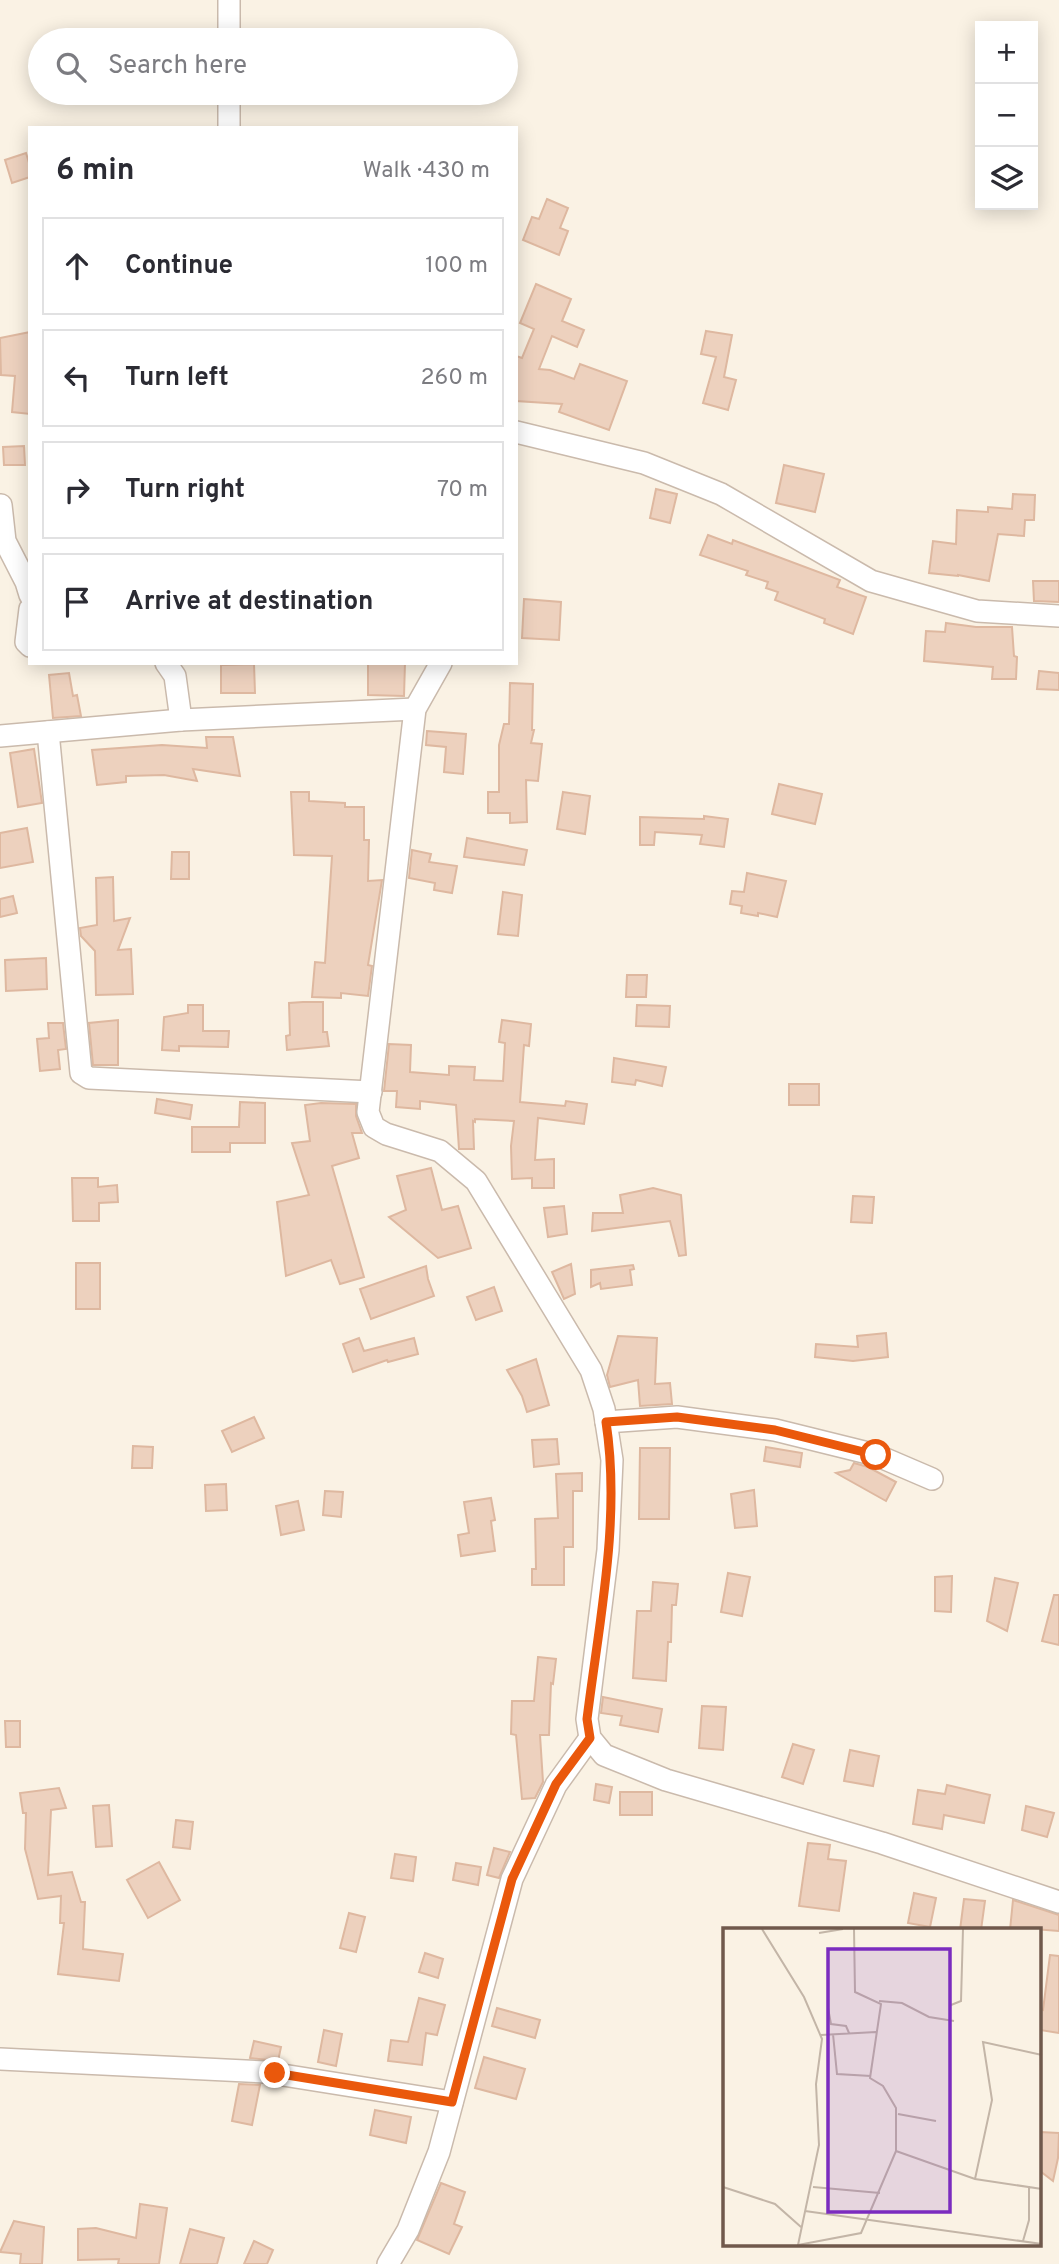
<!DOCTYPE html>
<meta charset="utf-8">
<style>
body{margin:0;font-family:Overpass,sans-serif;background:#f2f2f3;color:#2b2b33}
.controls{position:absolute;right:21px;top:21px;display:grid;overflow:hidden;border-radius:0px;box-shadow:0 4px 18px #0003}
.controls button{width:63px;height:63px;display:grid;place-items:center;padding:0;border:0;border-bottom:2px solid #e1e1e2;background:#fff;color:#2b2b33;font:35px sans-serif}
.stop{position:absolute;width:21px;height:21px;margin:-16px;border:5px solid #ea580c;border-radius:50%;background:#fff}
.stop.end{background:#ea580c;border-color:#fff;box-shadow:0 2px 7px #0008}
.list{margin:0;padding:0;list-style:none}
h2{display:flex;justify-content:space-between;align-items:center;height:91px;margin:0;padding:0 28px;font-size:30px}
h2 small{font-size:23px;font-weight:400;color:#7c7c81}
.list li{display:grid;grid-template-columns:46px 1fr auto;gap:21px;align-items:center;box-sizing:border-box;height:98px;margin:0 14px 14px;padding:0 14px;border:2px solid #e1e1e2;border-radius:0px}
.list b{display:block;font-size:26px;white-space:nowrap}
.list em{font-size:23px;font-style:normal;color:#7c7c81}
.icon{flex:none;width:38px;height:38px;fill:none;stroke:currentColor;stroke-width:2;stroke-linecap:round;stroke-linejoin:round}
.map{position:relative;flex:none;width:1059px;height:2264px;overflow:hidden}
.search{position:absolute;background:#fff;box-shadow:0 4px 18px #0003;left:28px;top:28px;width:490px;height:77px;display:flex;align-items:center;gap:18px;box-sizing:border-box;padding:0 24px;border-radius:38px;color:#7c7c81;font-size:26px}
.panel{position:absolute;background:#fff;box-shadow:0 4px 18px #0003;left:28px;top:126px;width:490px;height:539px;border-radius:0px}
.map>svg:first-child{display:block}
.building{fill:#edd1be;stroke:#deb8a0;stroke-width:2}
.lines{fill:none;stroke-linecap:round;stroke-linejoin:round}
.street-casing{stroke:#cabaac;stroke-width:24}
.street{stroke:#fff;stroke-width:21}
.route{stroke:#ea580c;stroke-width:9}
.inset-road{fill:none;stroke:#c3b5a7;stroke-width:2}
.view{fill:#7b2cbf;fill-opacity:0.15;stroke:#7b2cbf;stroke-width:3.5}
.inset-edge{fill:none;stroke:#70594c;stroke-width:3.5}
</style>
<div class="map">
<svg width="1059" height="2264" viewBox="0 0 1059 2264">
<rect width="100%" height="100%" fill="#faf2e4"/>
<!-- building -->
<g class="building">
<polygon points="26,153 30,166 30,177 12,183 5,160"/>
<polygon points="547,199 568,208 560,228 568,231 559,255 523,240 532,217 539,219"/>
<polygon points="536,284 571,299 562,321 584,330 577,347 552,336 539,369 550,370 574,379 580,364 627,381 609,430 559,412 562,404 516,401 516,356 522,358 534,329 520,323"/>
<polygon points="706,331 732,335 724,377 736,380 728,410 703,403 716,357 701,354"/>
<polygon points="30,332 30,414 12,412 15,376 1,375 0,338"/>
<polygon points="24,446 25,465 4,465 3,447"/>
<polygon points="784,465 824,474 815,512 776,503"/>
<polygon points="656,489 677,494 670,523 650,518"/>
<polygon points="1013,494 1035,495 1034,520 1025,520 1024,536 998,534 989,581 958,575 958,576 929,573 933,541 956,544 957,510 988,512 988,507 1012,509"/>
<polygon points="708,535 732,544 733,540 840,580 837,587 866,597 853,634 824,623 825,619 775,600 778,592 766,588 768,582 746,575 748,571 700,555"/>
<polygon points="1033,581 1059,581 1059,602 1034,601"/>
<polygon points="524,599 561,602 559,640 522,638"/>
<polygon points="946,623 976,627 1012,627 1014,656 1017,657 1016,679 992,679 993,667 924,661 926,631 945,632"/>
<polygon points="368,663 405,663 404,696 368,695"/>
<polygon points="254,664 255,693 221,693 221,665"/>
<polygon points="1039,671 1059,673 1059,690 1037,689"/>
<polygon points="69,673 73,696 77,695 81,716 53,718 49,675"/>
<polygon points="510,683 533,684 532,730 534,730 531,743 542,744 538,781 526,780 527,822 510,823 510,813 488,813 488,792 499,792 499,745 504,724 509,724"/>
<polygon points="427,731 466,734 463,774 444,772 446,747 426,745"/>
<polygon points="206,737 233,737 240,776 193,769 197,781 164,775 126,776 126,782 97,785 92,750 162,745 207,748"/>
<polygon points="34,749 42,803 18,807 10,753"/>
<polygon points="779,784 822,794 815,824 772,814"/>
<polygon points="291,792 309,792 309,801 345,803 345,807 364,807 364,840 369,840 368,881 382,880 368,965 372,966 368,996 341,993 341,998 312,997 315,962 325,963 332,856 294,855"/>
<polygon points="563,792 590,796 585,834 557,829"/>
<polygon points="704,816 728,819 724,847 700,844 702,835 655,832 654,845 640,845 640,817 704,819"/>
<polygon points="27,828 33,862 0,868 0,833"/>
<polygon points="467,838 527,850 524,865 464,857"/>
<polygon points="412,850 431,854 429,862 457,866 452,893 434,890 435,883 409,878"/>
<polygon points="172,852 189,852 189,879 171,879"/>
<polygon points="747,873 786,881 777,917 758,913 758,916 741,913 742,906 730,904 732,891 744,892"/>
<polygon points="113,877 114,921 130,918 118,950 131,949 133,994 96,995 95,951 81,936 80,928 97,925 96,878"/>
<polygon points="503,892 522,895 518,936 498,934"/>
<polygon points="13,896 17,913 0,917 0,899"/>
<polygon points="46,958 47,989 6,991 5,960"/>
<polygon points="627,975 647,975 646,997 626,997"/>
<polygon points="303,1002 323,1002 323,1032 327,1032 329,1046 287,1050 286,1036 290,1035 289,1003"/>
<polygon points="188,1005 203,1005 203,1031 229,1031 228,1047 179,1046 179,1051 162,1050 164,1017 188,1013"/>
<polygon points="637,1005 670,1006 669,1027 636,1026"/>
<polygon points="118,1020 118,1065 93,1065 89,1023"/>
<polygon points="502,1020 531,1024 529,1046 524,1045 520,1102 565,1106 566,1101 587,1104 584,1124 538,1118 535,1160 554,1159 554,1188 532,1188 532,1178 512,1179 511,1146 514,1121 475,1119 475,1122 473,1121 474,1149 459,1149 456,1105 420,1101 420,1109 396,1107 397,1091 384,1091 389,1044 411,1045 410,1072 449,1075 449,1066 475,1067 474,1080 503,1081 505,1043 499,1042"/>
<polygon points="48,1023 63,1023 66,1049 58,1050 60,1069 40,1071 37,1039 49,1038"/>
<polygon points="614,1058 666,1067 662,1086 636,1080 635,1085 612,1082"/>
<rect x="789" y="1084" width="30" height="21"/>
<polygon points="157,1099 192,1105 190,1119 155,1113"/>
<polygon points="240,1102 265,1103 265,1143 230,1143 230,1152 192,1152 192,1127 239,1127"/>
<polygon points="321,1103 356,1104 356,1116 362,1133 352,1133 359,1158 332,1166 364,1277 340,1284 331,1260 286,1276 277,1202 309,1195 292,1143 310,1141 305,1105"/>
<polygon points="431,1168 442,1210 458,1206 471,1248 438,1258 389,1217 406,1210 397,1176"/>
<polygon points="72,1178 98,1178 98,1187 117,1185 118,1202 99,1203 99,1221 73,1221"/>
<polygon points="653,1188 681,1195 686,1255 679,1256 670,1221 592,1231 593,1213 623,1213 620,1195"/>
<polygon points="853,1196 874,1197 872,1223 851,1222"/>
<polygon points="564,1206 567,1234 548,1237 544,1208"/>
<rect x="76" y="1263" width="24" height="46"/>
<polygon points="571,1264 575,1294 564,1299 552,1272"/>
<polygon points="633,1265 634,1269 630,1270 632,1285 601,1289 600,1283 591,1287 591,1270"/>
<polygon points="426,1266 428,1279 434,1296 371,1319 360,1289"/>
<polygon points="494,1287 502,1311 476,1320 467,1297"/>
<polygon points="886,1333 888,1357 853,1361 815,1357 816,1344 858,1347 857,1336"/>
<polygon points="618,1336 657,1338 655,1384 670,1383 672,1404 640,1406 638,1380 610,1387 607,1375"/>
<polygon points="359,1338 364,1351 414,1338 418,1354 388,1362 387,1360 353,1372 343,1344"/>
<polygon points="536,1359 549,1405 527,1412 522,1396 507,1370"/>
<polygon points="254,1417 264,1438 232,1452 222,1431"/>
<polygon points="557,1439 559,1464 534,1467 532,1440"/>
<polygon points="133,1446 153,1447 152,1468 132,1468"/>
<polygon points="766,1447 802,1453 800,1467 764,1461"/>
<polygon points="640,1448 670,1448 669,1519 639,1519"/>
<polygon points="854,1463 868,1467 896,1482 886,1501 836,1473 850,1470"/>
<polygon points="582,1473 582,1491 573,1491 573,1547 564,1547 564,1585 532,1585 532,1569 536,1569 535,1519 558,1518 556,1474"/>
<polygon points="226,1484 227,1510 206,1511 205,1485"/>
<polygon points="754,1490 757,1526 735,1528 731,1494"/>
<polygon points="325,1491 343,1492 341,1517 323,1515"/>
<polygon points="491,1498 495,1520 491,1521 495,1551 461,1556 458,1535 469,1533 464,1502"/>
<polygon points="298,1501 304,1530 281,1535 276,1506"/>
<polygon points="728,1573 750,1577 742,1616 721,1612"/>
<polygon points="952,1576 951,1612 935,1611 935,1577"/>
<polygon points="995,1578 1018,1583 1007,1631 987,1621"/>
<polygon points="653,1582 678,1584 676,1605 672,1605 671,1642 668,1642 666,1681 633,1678 637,1611 651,1611"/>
<polygon points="1054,1595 1059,1595 1059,1645 1042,1641"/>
<polygon points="538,1657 556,1659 553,1684 551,1683 549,1735 540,1735 543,1782 535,1798 522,1799 516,1735 511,1734 512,1701 534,1701"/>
<polygon points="603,1697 662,1709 658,1732 620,1725 622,1716 601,1713"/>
<polygon points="702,1706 726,1707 723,1750 699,1748"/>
<polygon points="5,1721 20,1721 20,1747 6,1747"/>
<polygon points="793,1744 814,1750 803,1784 782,1777"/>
<polygon points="850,1750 879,1756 873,1786 844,1781"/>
<polygon points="596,1784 612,1787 609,1803 594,1800"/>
<polygon points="947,1785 990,1795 984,1823 944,1815 942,1829 913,1824 918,1790 945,1794"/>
<polygon points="59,1788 66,1808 51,1810 48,1875 72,1872 81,1902 85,1902 83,1949 123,1954 119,1981 58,1974 64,1923 60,1923 61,1896 38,1899 25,1849 26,1813 23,1813 20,1793"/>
<rect x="620" y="1792" width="32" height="23"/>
<polygon points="109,1805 112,1846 96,1847 93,1806"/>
<polygon points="1026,1806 1054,1813 1047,1837 1022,1830"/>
<polygon points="176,1820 193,1822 190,1849 173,1847"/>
<polygon points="808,1843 830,1845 828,1859 846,1861 839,1911 799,1906"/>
<polygon points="494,1848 510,1852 499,1878 487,1875"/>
<polygon points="395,1854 416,1857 413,1881 391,1878"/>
<polygon points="159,1862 180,1900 148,1918 127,1880"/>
<polygon points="456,1863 481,1867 478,1885 453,1880"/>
<polygon points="914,1893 936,1898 930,1927 908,1923"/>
<polygon points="964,1899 985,1901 981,1930 960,1930"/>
<polygon points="1013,1900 1059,1915 1059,1931 1021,1928 1010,1930"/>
<polygon points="349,1913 365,1917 356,1952 340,1948"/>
<polygon points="425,1953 443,1959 438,1978 419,1972"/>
<polygon points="1050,1955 1059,1956 1059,2033 1040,2030 1040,2009 1043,2010"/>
<polygon points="419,1998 445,2005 437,2035 426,2033 422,2065 388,2061 391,2040 408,2042"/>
<polygon points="497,2008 540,2020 535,2038 492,2026"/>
<polygon points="324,2030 342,2034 336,2066 318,2062"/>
<polygon points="254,2041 281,2047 278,2061 250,2058"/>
<polygon points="484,2057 525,2069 516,2099 475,2088"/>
<polygon points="239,2084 260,2085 252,2125 232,2121"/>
<polygon points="375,2110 411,2117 406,2143 370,2135"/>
<polygon points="1040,2132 1059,2133 1058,2158 1053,2181 1040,2171"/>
<polygon points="441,2183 465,2192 454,2224 462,2227 449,2254 417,2240"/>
<polygon points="140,2204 167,2208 159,2264 118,2264 119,2259 78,2260 78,2229 96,2228 136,2238"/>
<polygon points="14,2221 44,2227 42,2264 20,2264 21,2254 0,2252"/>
<polygon points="190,2229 224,2238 217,2264 180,2264"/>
<polygon points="254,2241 273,2250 267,2264 244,2264"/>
</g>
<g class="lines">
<defs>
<g id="street">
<polyline points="229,0 229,40"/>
<polyline points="229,128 229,93"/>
<polyline points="516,432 644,463 721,494 871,581 977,611 1059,616"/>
<polyline points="1,505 5,541 26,582 30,595"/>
<polyline points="30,609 26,642 30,646"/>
<polyline points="166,663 175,676 181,720"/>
<polyline points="441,663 415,709 368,1112 374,1127 386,1134 440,1151 476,1181 591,1370 604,1409 612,1460 608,1550 587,1719 590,1738 604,1755 666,1780 882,1843 1059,1902"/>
<polyline points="48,732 81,1073 89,1078 371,1092"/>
<polyline points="0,736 181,720 415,709"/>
<polyline points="606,1422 677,1417 775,1430 876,1455 932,1479"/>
<polyline points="0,2059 264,2072 452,2102"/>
<polyline points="388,2264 408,2230 439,2152 512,1879 556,1785 590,1738"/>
</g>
</defs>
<!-- street casing -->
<use href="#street" class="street-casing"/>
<!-- street -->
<use href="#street" class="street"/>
</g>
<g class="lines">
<!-- route -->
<path class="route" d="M275 2073 452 2102 512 1879 556 1784 590 1738 587 1719C599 1622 621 1519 606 1422L677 1417 775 1430 876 1455"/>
</g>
<!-- overview -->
<g transform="translate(723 1928)">
<rect width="318" height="318" fill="#faf2e4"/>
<path class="inset-road" d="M39 1 81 69 99 111 93 156 96 217 75 317 138 305 173 223V180L160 158 147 150 158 76 132 64 131 1M96 5 120 1M156 73 179 75 206 89 231 93M228 77 238 73 240 1M105 80 108 96 123 98 126 105M110 106 114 146 148 148M98 107 153 104M175 186 213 193M173 223 252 251 319 261M252 251 269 172 260 114 319 127M0 259 52 276 78 299M90 259 157 265M82 283 319 316M300 313 306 292V258"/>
<path class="view" d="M105 21H227V284H105Z"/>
<rect width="318" height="318" class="inset-edge"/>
</g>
</svg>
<div class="controls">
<button>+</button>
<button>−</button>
<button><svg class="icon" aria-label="layers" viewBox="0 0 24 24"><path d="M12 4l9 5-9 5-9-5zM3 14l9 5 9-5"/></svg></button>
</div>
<div class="stop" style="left:876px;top:1455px"></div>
<div class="stop end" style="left:275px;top:2073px"></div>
<div class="search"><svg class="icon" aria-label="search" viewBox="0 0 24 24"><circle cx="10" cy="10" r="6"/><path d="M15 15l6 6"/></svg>Search here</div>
<section class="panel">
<h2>6 min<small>Walk · 430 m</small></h2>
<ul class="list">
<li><svg class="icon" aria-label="ahead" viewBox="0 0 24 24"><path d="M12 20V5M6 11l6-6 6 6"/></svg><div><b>Continue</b></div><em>100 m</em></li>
<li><svg class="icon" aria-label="left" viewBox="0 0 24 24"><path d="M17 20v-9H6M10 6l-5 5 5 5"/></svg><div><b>Turn left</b></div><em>260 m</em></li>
<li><svg class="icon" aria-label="right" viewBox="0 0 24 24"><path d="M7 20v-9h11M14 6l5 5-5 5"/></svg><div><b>Turn right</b></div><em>70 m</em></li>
<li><svg class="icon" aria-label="arrive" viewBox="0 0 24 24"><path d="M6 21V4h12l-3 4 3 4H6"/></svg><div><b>Arrive at destination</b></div></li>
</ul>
</section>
</div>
